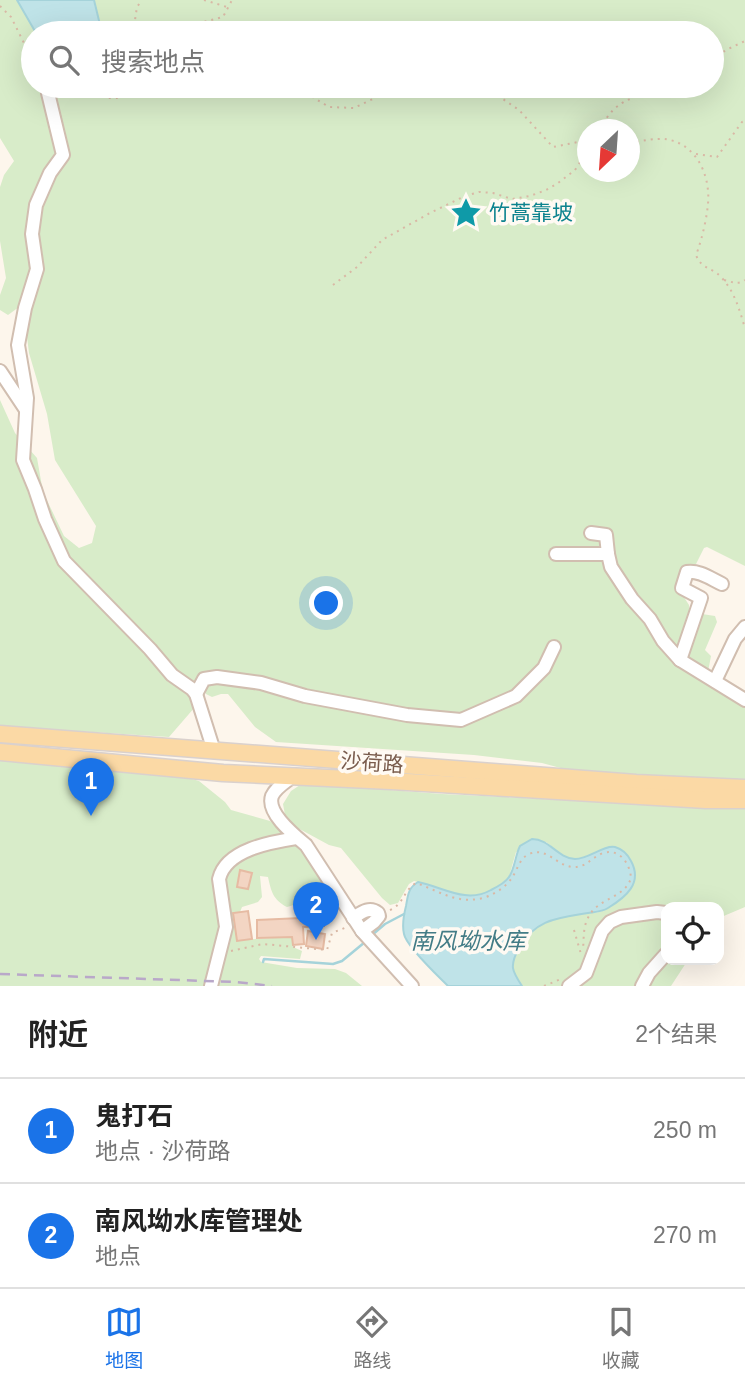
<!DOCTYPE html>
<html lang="zh">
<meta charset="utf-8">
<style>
body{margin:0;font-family:Helvetica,"Noto Sans SC",sans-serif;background:#f2f2f2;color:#222}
.controls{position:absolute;right:21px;bottom:21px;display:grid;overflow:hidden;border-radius:14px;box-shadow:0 7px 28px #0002}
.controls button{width:63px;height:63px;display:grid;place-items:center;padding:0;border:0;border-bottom:2px solid #e0e0e0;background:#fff;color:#222;font:35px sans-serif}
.compass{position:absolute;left:577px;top:119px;width:63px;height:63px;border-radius:50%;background:#fff;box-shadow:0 7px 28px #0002;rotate:205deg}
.you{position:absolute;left:327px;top:604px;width:24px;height:24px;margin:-18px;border:5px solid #fff;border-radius:50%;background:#1a73e8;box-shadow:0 0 0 10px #1a73e833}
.badge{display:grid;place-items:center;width:46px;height:46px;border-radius:50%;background:#1a73e8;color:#fff;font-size:23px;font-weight:700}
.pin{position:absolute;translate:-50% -58px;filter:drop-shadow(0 2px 4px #0008)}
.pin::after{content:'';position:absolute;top:37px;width:24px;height:21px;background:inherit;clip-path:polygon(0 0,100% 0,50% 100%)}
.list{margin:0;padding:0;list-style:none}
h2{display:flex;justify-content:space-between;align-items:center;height:91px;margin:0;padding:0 28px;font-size:30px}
h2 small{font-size:23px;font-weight:400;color:#767676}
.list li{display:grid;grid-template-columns:46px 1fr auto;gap:21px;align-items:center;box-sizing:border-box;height:105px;padding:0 28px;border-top:2px solid #e0e0e0}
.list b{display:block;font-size:26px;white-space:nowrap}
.list p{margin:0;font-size:23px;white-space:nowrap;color:#767676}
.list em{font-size:23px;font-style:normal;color:#767676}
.icon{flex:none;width:38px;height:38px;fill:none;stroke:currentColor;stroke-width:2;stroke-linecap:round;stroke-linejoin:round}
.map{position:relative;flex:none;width:745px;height:986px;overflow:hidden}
.search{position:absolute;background:#fff;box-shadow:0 7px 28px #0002;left:21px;right:21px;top:21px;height:77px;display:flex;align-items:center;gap:18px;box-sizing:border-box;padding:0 24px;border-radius:38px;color:#767676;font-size:26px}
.sheet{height:301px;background:#fff}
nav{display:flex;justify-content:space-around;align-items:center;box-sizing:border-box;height:98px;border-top:2px solid #e0e0e0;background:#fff;font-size:19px;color:#767676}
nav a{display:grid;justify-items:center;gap:4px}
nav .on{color:#1a73e8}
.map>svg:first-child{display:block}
.green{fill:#d8ecc9;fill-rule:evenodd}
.water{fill:#bfe3e8;stroke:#a5d3da;stroke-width:2}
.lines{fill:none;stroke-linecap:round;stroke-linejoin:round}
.stream{stroke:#a5d3da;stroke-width:2.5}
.building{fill:#f3d5c3;stroke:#e6bba3;stroke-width:2}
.minor-casing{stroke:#d1beb0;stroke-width:16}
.major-casing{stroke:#dad1cd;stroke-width:19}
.path{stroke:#d9b8a5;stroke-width:2;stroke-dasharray:2 5;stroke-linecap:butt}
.minor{stroke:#fff;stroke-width:12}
.major{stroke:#fbd9a5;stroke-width:16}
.rail{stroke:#b9a8c9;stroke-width:2.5;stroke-dasharray:10 7;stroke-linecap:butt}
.labels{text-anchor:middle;stroke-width:7;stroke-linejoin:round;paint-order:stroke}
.culture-label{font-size:21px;fill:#0d838f;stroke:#fffaf3;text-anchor:start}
.street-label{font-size:21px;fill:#7a5c4d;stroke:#fffaf3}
.water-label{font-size:23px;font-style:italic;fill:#437c86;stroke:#fffaf3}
</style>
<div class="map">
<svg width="745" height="986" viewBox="0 0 745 986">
<rect width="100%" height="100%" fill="#fdf6ec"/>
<!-- green -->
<g class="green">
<path d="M0 0H17L36 33H33V86H712V33H102L94 0H745V566L707 547 704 548 696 564 691 568 680 591 689 605 690 620 697 622 702 614 715 616 717 622 705 650 711 656 707 677 745 705V782L624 776 568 770 542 763 474 755 276 742 255 727 228 694H221L212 697 206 694 203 687 196 700 195 707 169 737 0 726V400L15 433 37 458 43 492 64 536 79 548 92 543 96 526 55 460 47 414 29 353 24 313 19 307 8 315 0 310V295L6 278 0 241V187L4 175 14 161 0 138ZM588 130H630V172H588Z"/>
<path d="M0 760 185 777 199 781 225 802 231 810 270 821 281 829 305 852 322 879C318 896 302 903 287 907 273 900 271 891 268 877L260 876 262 897 258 902 242 907 240 912 233 913 237 940 292 937 293 947 302 951 300 959 261 956 259 959 261 962 297 968 335 969 346 973 362 986H0Z"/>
<path d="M312 784 442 794 745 809V907L719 918V907H666V960H688L671 986H522C511 970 509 965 519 946 535 920 557 918 586 913 591 913 597 913 602 911 612 908 621 898 629 892L607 847C594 854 578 864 564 856 558 853 552 846 546 842L516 852 509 877 498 886 485 894 476 896 451 893 440 888 414 881 409 884 398 903 390 905 382 898 341 848 329 845 294 826 285 815 283 804 291 791 300 785Z"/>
</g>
<!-- water -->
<g class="water">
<polygon points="17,0 94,0 102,33 36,33"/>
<path d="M532 839C550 839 557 858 575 859 589 859 603 845 615 847 622 849 628 855 631 861 643 883 626 897 608 908 602 912 595 912 588 913 558 918 535 919 519 948 509 966 512 971 522 986H448C438 976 406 946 404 934 402 926 404 914 406 906 408 895 408 888 418 882 443 887 466 904 491 890 497 887 505 883 509 877 515 868 515 856 520 846Z"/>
</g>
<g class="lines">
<!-- stream -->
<g class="stream">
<polyline points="372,935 385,924 404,914"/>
<polyline points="263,962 264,959 333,964 342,961 365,942"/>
</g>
</g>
<!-- building -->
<g class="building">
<polygon points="240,870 252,873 248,889 237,887"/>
<polygon points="248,911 252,939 237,941 233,913"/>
<polygon points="324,917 324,926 303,927 304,944 293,945 292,937 257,938 257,920"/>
<polygon points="308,931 325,934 323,949 306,946"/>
</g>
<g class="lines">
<defs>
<g id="minor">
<polyline points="49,86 48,93 63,155 50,173 36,205 32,234 37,269 25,308 18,345 27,398 23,460 35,489 45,519 64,561 150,649 172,675 192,689 196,694 214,751"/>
<polyline points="0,371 26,410"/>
<polyline points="591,533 606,535 608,554 611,567 632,599 650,619 663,641 680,660 745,700"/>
<polyline points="556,554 608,554"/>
<path d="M680 660 701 598 682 588 687 572C699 570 711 579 722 584"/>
<polyline points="715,681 735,639 745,627"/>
<polyline points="196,694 204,679 217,677 261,683 305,696 407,715 461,720 516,696 544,668 554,647"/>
<path d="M293 776C286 782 276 787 272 796 266 813 294 835 306 845L362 931 412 986"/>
<path d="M353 918C361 913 369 906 378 913L379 916 374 922 362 931"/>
<path d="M211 986 226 927 219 879C226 849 272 842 297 838"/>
<polyline points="569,986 586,973 602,931 610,922 621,917 657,912 666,913"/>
<polyline points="642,986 649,973 666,954"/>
</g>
<g id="major">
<polyline points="0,734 636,783 745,788"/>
<polyline points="0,752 223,773 391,781 706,800 745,800"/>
</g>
</defs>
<!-- minor casing -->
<use href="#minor" class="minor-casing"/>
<!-- major casing -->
<use href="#major" class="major-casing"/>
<!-- path -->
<g class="path">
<polyline points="204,0 227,7"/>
<polyline points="0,6 11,17 33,61"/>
<polyline points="133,33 137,7 142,0"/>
<polyline points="179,33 196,24 223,17 232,0"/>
<polyline points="712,60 726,50 745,41"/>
<path d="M84 86C96 94 102 99 117 98L123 90V86"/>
<polyline points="244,86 257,88 283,87 306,93 329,107 354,108 379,96 395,86"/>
<polyline points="479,86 497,95 519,110 553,147 588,140"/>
<path d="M600 130C615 97 636 98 666 86"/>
<path d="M630 143C638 142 648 139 657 139 687 137 706 163 708 191 710 207 702 240 696 255 702 270 712 267 721 277 735 292 739 309 745 328"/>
<polyline points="696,154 717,157 742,122 745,121"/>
<path d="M724 280C732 282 738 285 745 280"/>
<polyline points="333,285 357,267 382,240 430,213 465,196 479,192 493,193 512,199 530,196 546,190 558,183 575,170 588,150"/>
<path d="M390 910C405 903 402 892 416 883 437 890 454 903 478 899 491 897 506 888 513 876 518 868 520 858 529 854 547 846 557 867 574 867 587 867 592 857 603 853 619 848 630 863 631 878 624 900 596 897 587 920 583 929 584 939 583 949"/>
<polyline points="574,930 581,954"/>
<polyline points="231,951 263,944 327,950 332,933 347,927"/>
<polyline points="544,986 561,979"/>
</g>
<!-- minor -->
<use href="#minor" class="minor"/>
<!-- major -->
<use href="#major" class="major"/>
<!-- rail -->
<polyline class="rail" points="0,974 236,982 272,986"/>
</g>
<!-- icons -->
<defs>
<symbol id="sight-bare" viewBox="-9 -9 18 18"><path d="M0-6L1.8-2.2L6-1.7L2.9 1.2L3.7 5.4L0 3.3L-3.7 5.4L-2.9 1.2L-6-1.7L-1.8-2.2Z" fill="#0f9aa8" stroke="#fffaf3" stroke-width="2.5" paint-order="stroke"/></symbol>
</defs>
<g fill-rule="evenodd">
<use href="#sight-bare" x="444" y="191" width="44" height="44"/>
</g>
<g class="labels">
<!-- culture labels -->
<g class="culture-label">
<text x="489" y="220">竹蒿靠坡</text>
</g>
<!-- street labels -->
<g class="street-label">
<text transform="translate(372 763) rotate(4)" y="7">沙荷路</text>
</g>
<!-- water labels -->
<g class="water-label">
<text x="468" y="949">南风坳水库</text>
</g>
</g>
</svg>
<div class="controls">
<button><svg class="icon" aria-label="locate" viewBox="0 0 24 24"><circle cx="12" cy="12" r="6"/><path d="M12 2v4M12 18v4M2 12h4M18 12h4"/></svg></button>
</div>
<svg class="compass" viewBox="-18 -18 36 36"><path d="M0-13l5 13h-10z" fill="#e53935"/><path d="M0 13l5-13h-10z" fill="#767676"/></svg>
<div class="you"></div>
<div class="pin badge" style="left:91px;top:816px">1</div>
<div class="pin badge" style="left:316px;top:940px">2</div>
<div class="search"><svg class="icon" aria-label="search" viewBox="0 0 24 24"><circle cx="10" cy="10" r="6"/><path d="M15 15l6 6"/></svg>搜索地点</div>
</div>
<section class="sheet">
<h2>附近<small>2个结果</small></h2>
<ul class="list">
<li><span class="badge">1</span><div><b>鬼打石</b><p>地点 · 沙荷路</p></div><em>250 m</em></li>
<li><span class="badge">2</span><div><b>南风坳水库管理处</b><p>地点</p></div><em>270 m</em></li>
</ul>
</section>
<nav>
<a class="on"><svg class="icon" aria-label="map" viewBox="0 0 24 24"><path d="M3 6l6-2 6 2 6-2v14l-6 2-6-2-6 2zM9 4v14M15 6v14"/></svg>地图</a>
<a><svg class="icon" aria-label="directions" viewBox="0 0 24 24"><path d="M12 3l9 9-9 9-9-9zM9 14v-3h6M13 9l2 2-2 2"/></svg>路线</a>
<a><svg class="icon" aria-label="saved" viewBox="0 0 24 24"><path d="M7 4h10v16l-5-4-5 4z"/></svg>收藏</a>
</nav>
